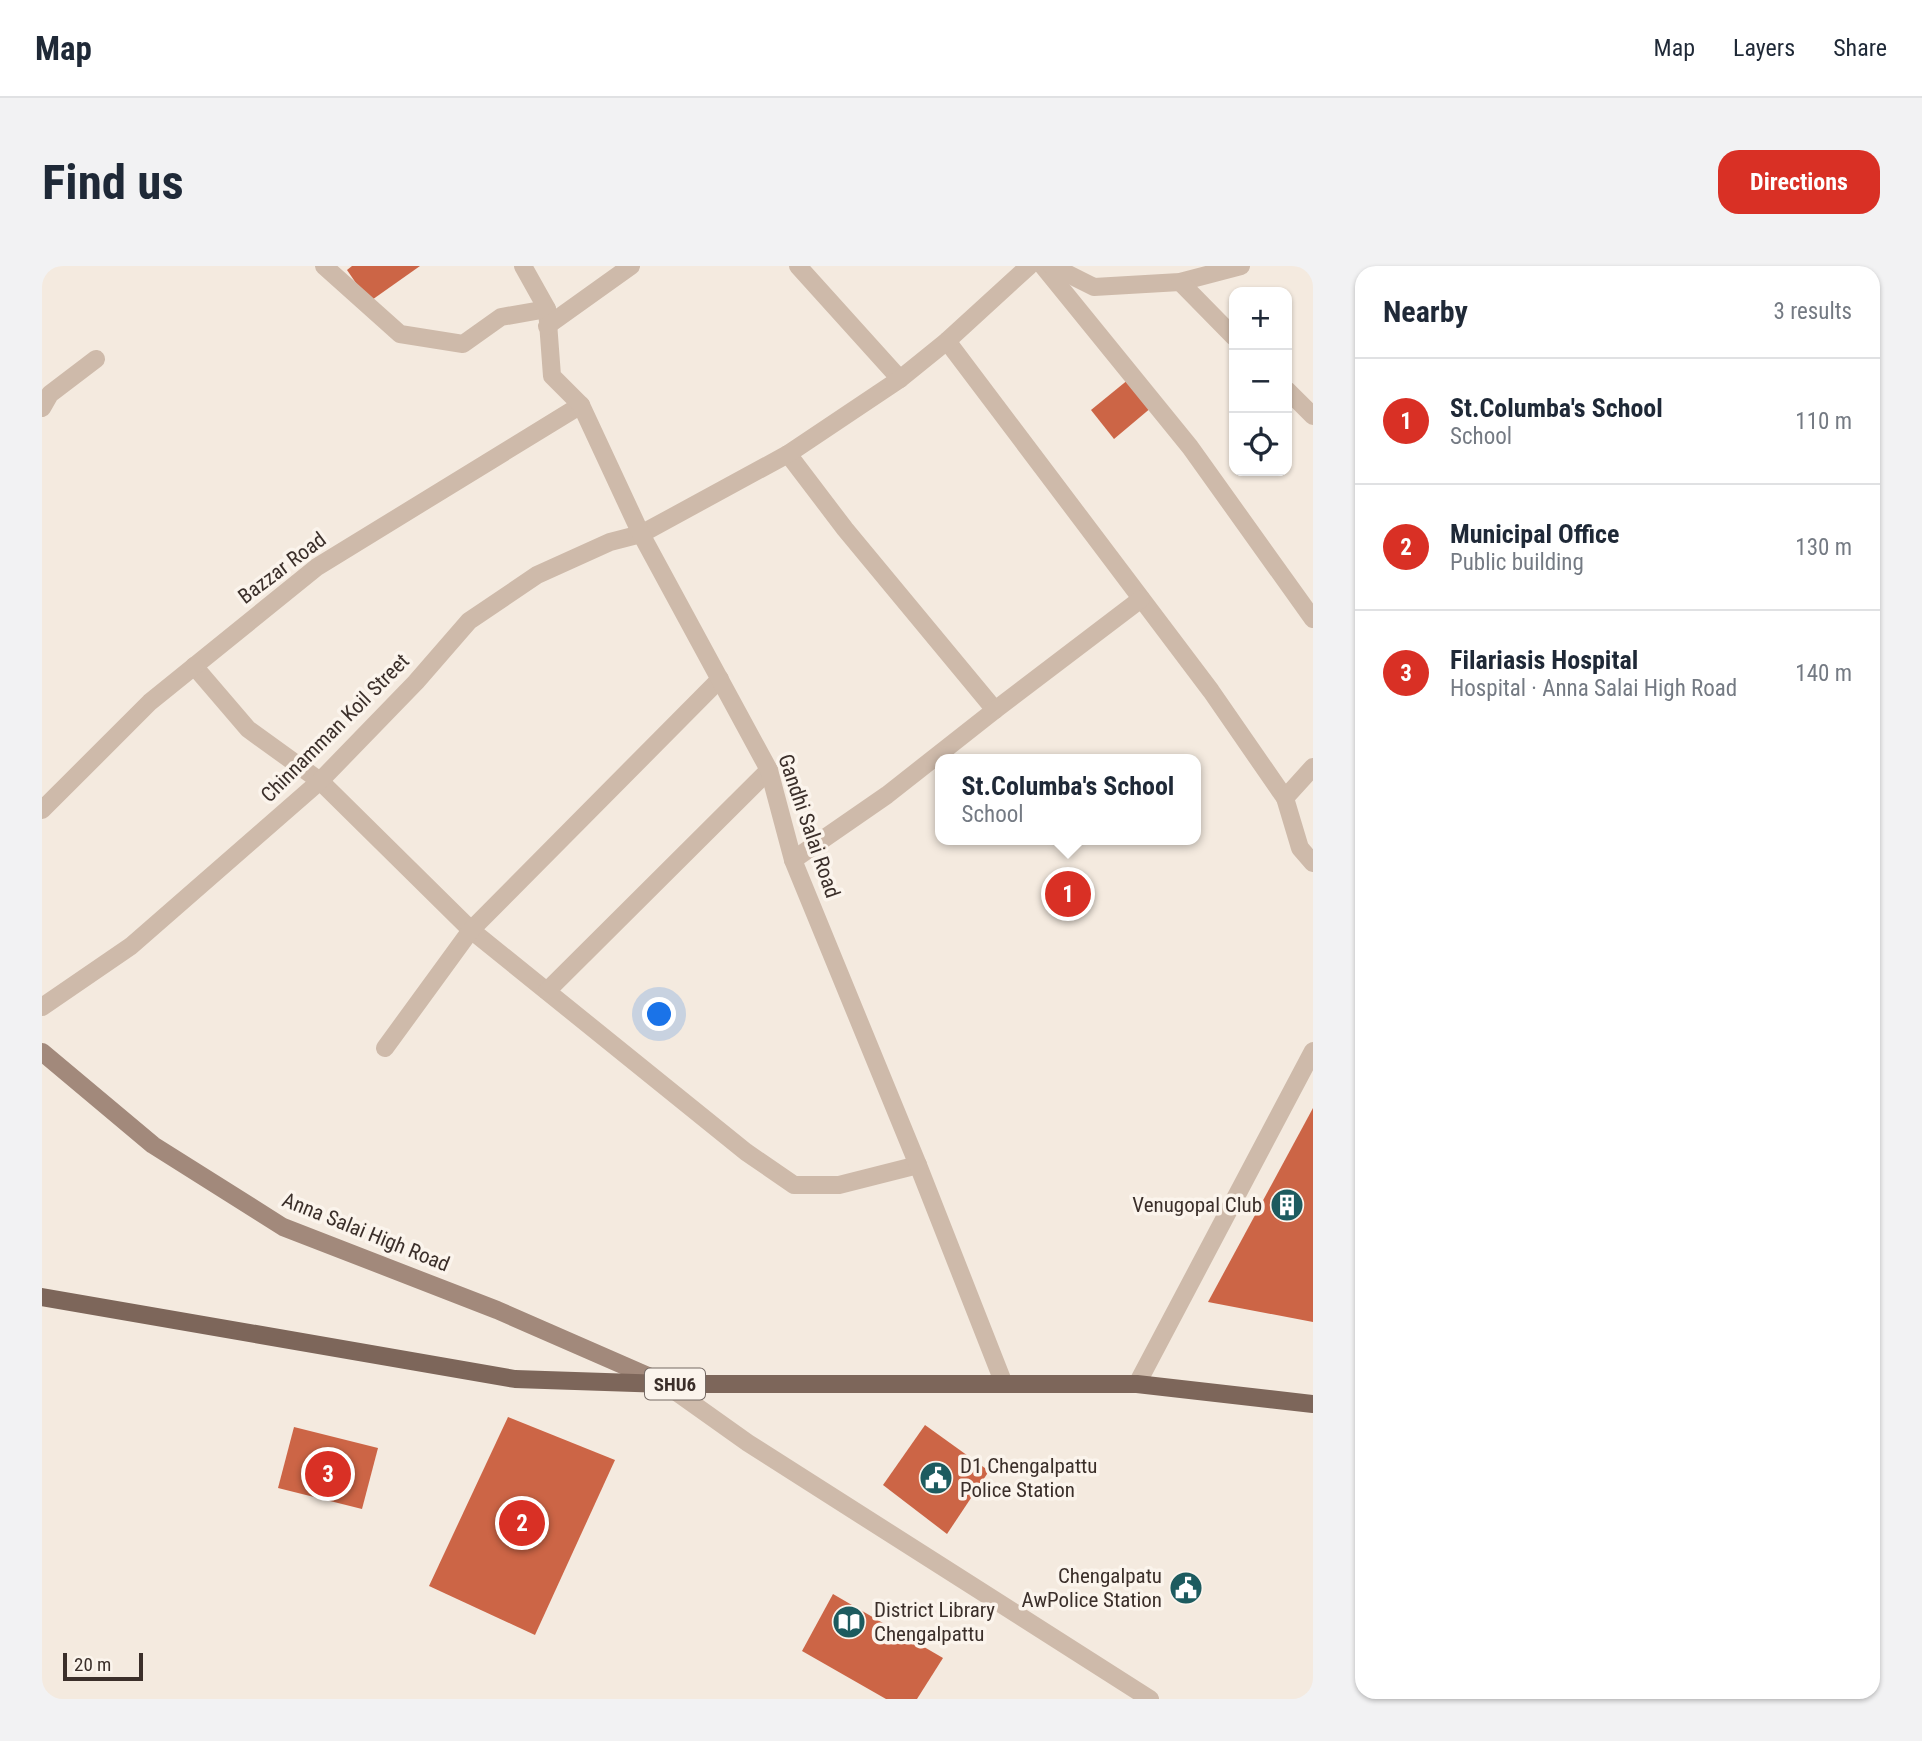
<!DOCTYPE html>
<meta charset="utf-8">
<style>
body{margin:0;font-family:"Roboto Condensed",sans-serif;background:#f2f2f3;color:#1f2937}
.controls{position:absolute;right:21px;top:21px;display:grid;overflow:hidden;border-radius:14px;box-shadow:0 2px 5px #0004}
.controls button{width:63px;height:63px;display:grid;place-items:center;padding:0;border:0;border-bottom:2px solid #e0e1e3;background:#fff;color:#1f2937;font:35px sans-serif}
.scale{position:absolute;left:21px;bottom:18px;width:80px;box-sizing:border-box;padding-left:7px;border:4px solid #3b2f2a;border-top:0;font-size:19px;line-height:24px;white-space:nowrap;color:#3b2f2a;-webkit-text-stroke:5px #fbf4ec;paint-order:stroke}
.you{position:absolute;left:618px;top:749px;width:24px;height:24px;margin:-18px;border:5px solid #fff;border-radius:50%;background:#1a73e8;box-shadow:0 0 0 10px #1a73e833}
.badge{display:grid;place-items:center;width:46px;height:46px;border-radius:50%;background:#d93025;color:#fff;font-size:23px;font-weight:700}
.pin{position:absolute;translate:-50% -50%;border:4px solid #fff;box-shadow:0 2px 7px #0006}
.popup{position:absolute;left:893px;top:488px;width:266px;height:91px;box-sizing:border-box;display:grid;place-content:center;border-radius:14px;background:#fff;filter:drop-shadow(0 2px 5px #0005);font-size:23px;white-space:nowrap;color:#747a83}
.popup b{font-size:26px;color:#1f2937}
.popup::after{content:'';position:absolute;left:50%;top:100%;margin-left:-14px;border:14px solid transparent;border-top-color:#fff}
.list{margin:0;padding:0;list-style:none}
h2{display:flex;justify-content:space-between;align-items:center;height:91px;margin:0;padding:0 28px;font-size:30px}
h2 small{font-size:23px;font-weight:400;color:#747a83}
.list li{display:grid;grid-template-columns:46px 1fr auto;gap:21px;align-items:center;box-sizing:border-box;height:126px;padding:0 28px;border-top:2px solid #e0e1e3}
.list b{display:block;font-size:26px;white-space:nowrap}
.list p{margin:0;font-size:23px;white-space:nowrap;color:#747a83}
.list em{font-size:23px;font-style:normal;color:#747a83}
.icon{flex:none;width:38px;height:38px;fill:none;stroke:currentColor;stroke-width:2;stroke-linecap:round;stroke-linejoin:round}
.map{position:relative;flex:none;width:1271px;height:1433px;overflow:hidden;border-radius:21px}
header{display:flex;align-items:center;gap:42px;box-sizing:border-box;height:98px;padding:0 35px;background:#fff;border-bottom:2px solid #e0e1e3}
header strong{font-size:33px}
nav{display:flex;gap:38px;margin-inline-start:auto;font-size:24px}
.intro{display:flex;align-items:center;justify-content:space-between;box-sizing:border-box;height:168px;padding:0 42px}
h1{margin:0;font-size:49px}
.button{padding:18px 32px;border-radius:21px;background:#d93025;color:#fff;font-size:24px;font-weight:700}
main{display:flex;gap:42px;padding:0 42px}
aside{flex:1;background:#fff;border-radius:21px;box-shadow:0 2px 5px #0004}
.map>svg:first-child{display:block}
.building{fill:#cc6546}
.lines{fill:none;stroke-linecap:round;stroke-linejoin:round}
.minor{stroke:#cebaaa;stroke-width:18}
.tertiary{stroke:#cebaaa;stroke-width:18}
.secondary{stroke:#a2897b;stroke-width:18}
.primary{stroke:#7d665a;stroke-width:18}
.labels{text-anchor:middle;stroke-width:7;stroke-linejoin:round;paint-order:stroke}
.shield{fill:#fbf4ec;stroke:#756a64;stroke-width:2}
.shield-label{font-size:19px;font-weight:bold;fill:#3b2f2a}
.street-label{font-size:21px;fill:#3b2f2a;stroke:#fbf4ec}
.poi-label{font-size:21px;fill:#3b2f2a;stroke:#fbf4ec;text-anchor:end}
</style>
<header>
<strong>Map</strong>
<nav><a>Map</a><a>Layers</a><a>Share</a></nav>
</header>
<div class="intro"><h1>Find us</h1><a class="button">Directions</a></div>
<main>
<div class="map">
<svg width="1271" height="1433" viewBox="0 0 1271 1433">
<rect width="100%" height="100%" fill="#f4eadf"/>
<!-- building -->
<g class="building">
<polygon points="310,0 378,0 327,36 305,4"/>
<polygon points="1087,113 1110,141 1072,173 1049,144"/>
<polygon points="1271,842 1271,1056 1166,1036"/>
<polygon points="466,1151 573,1194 493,1369 387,1320"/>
<polygon points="883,1159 947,1205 905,1268 841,1219"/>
<polygon points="252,1161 336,1182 320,1243 236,1222"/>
<polygon points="791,1328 901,1392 875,1433 844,1433 760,1385"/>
</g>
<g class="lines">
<!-- minor -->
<g class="minor">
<polyline points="282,0 358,68 421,78 459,51 505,43"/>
<polyline points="756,0 858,113"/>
<polyline points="1001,0 1148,181 1271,353"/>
<polyline points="1010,0 1052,21 1138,16 1199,0"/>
<polyline points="1138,16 1192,71"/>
<polyline points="905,75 1169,425 1243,532"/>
<polyline points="1245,124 1271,150"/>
<polyline points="0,142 8,128 54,93"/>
<polyline points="746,188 803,263 953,444"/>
<polyline points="152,400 206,463 278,515 429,664 704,886 752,919 797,919 876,899"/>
<polyline points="1271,501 1243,532 1258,582 1271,597"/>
<polyline points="0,544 108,436 275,301 539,139"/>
<polyline points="751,594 845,529 953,444 1099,333"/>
<polyline points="505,725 727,504"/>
<polyline points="0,741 89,680 278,515 374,416 427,355 495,309 568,276 599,268 746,188 858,113 905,75 987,0"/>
<polyline points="343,782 429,664 678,413"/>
<polyline points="623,1118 706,1177 1108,1433"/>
<polyline points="1095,1118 1271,785"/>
</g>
<!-- tertiary -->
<g class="tertiary">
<polyline points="481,0 505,43 510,110 539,139 599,268 727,504 751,594 876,899 962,1118"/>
<polyline points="505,60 589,0"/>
</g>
<!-- secondary -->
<polyline class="secondary" points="0,786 111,879 241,961 455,1044 622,1117"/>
<!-- primary -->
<polyline class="primary" points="0,1031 473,1113 623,1118 1095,1118 1271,1138"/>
</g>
<!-- icons -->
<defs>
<symbol id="building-disc" viewBox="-11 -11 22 22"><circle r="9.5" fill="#1d5b5f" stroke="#fbf4ec"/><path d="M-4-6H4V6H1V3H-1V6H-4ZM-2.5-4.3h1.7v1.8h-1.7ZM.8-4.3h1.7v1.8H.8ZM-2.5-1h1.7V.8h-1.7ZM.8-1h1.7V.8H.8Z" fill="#fff"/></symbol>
<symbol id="civic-disc" viewBox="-11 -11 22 22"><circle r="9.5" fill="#1d5b5f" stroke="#fbf4ec"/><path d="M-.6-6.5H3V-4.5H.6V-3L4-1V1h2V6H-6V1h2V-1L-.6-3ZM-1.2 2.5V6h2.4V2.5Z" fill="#fff"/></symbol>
<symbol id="library-disc" viewBox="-11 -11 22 22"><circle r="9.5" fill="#1d5b5f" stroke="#fbf4ec"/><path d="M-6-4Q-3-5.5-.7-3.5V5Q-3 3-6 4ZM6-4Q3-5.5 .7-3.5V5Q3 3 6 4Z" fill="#fff"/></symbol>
</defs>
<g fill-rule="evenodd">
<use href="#building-disc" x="1226" y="920" width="38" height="38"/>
<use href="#civic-disc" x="875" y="1193" width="38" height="38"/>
<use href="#civic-disc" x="1125" y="1303" width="38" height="38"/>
<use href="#library-disc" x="788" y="1337" width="38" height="38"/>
</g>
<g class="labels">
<!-- shield labels -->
<rect class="shield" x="603" y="1102.5" width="60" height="31" rx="5"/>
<g class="shield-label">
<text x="633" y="1125">SHU6</text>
</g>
<!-- street labels -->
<g class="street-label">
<text transform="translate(240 302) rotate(-37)" y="7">Bazzar Road</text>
<text transform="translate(293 462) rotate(-45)" y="7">Chinnamman Koil Street</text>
<text transform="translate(767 560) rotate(71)" y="7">Gandhi Salai Road</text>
<text transform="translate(324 966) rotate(22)" y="7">Anna Salai High Road</text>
</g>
<!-- poi labels -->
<g class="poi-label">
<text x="1220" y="946">Venugopal Club</text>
<text x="918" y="1207" text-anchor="start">D1 Chengalpattu<tspan x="918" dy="24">Police Station</tspan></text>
<text x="1120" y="1317">Chengalpatu<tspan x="1120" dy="24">AwPolice Station</tspan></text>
<text x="832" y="1351" text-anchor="start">District Library<tspan x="832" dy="24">Chengalpattu</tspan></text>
</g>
</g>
</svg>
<div class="controls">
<button>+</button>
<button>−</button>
<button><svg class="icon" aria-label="locate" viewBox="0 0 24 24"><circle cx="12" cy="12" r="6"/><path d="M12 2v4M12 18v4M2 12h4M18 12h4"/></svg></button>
</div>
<div class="scale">20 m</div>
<div class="you"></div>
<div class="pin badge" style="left:1026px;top:628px">1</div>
<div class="popup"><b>St.Columba's School</b>School</div>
<div class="pin badge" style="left:480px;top:1257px">2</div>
<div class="pin badge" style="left:286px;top:1208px">3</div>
</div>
<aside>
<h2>Nearby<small>3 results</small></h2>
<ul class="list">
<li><span class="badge">1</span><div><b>St.Columba's School</b><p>School</p></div><em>110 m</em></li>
<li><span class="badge">2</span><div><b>Municipal Office</b><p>Public building</p></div><em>130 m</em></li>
<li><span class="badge">3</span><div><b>Filariasis Hospital</b><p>Hospital · Anna Salai High Road</p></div><em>140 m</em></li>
</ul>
</aside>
</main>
